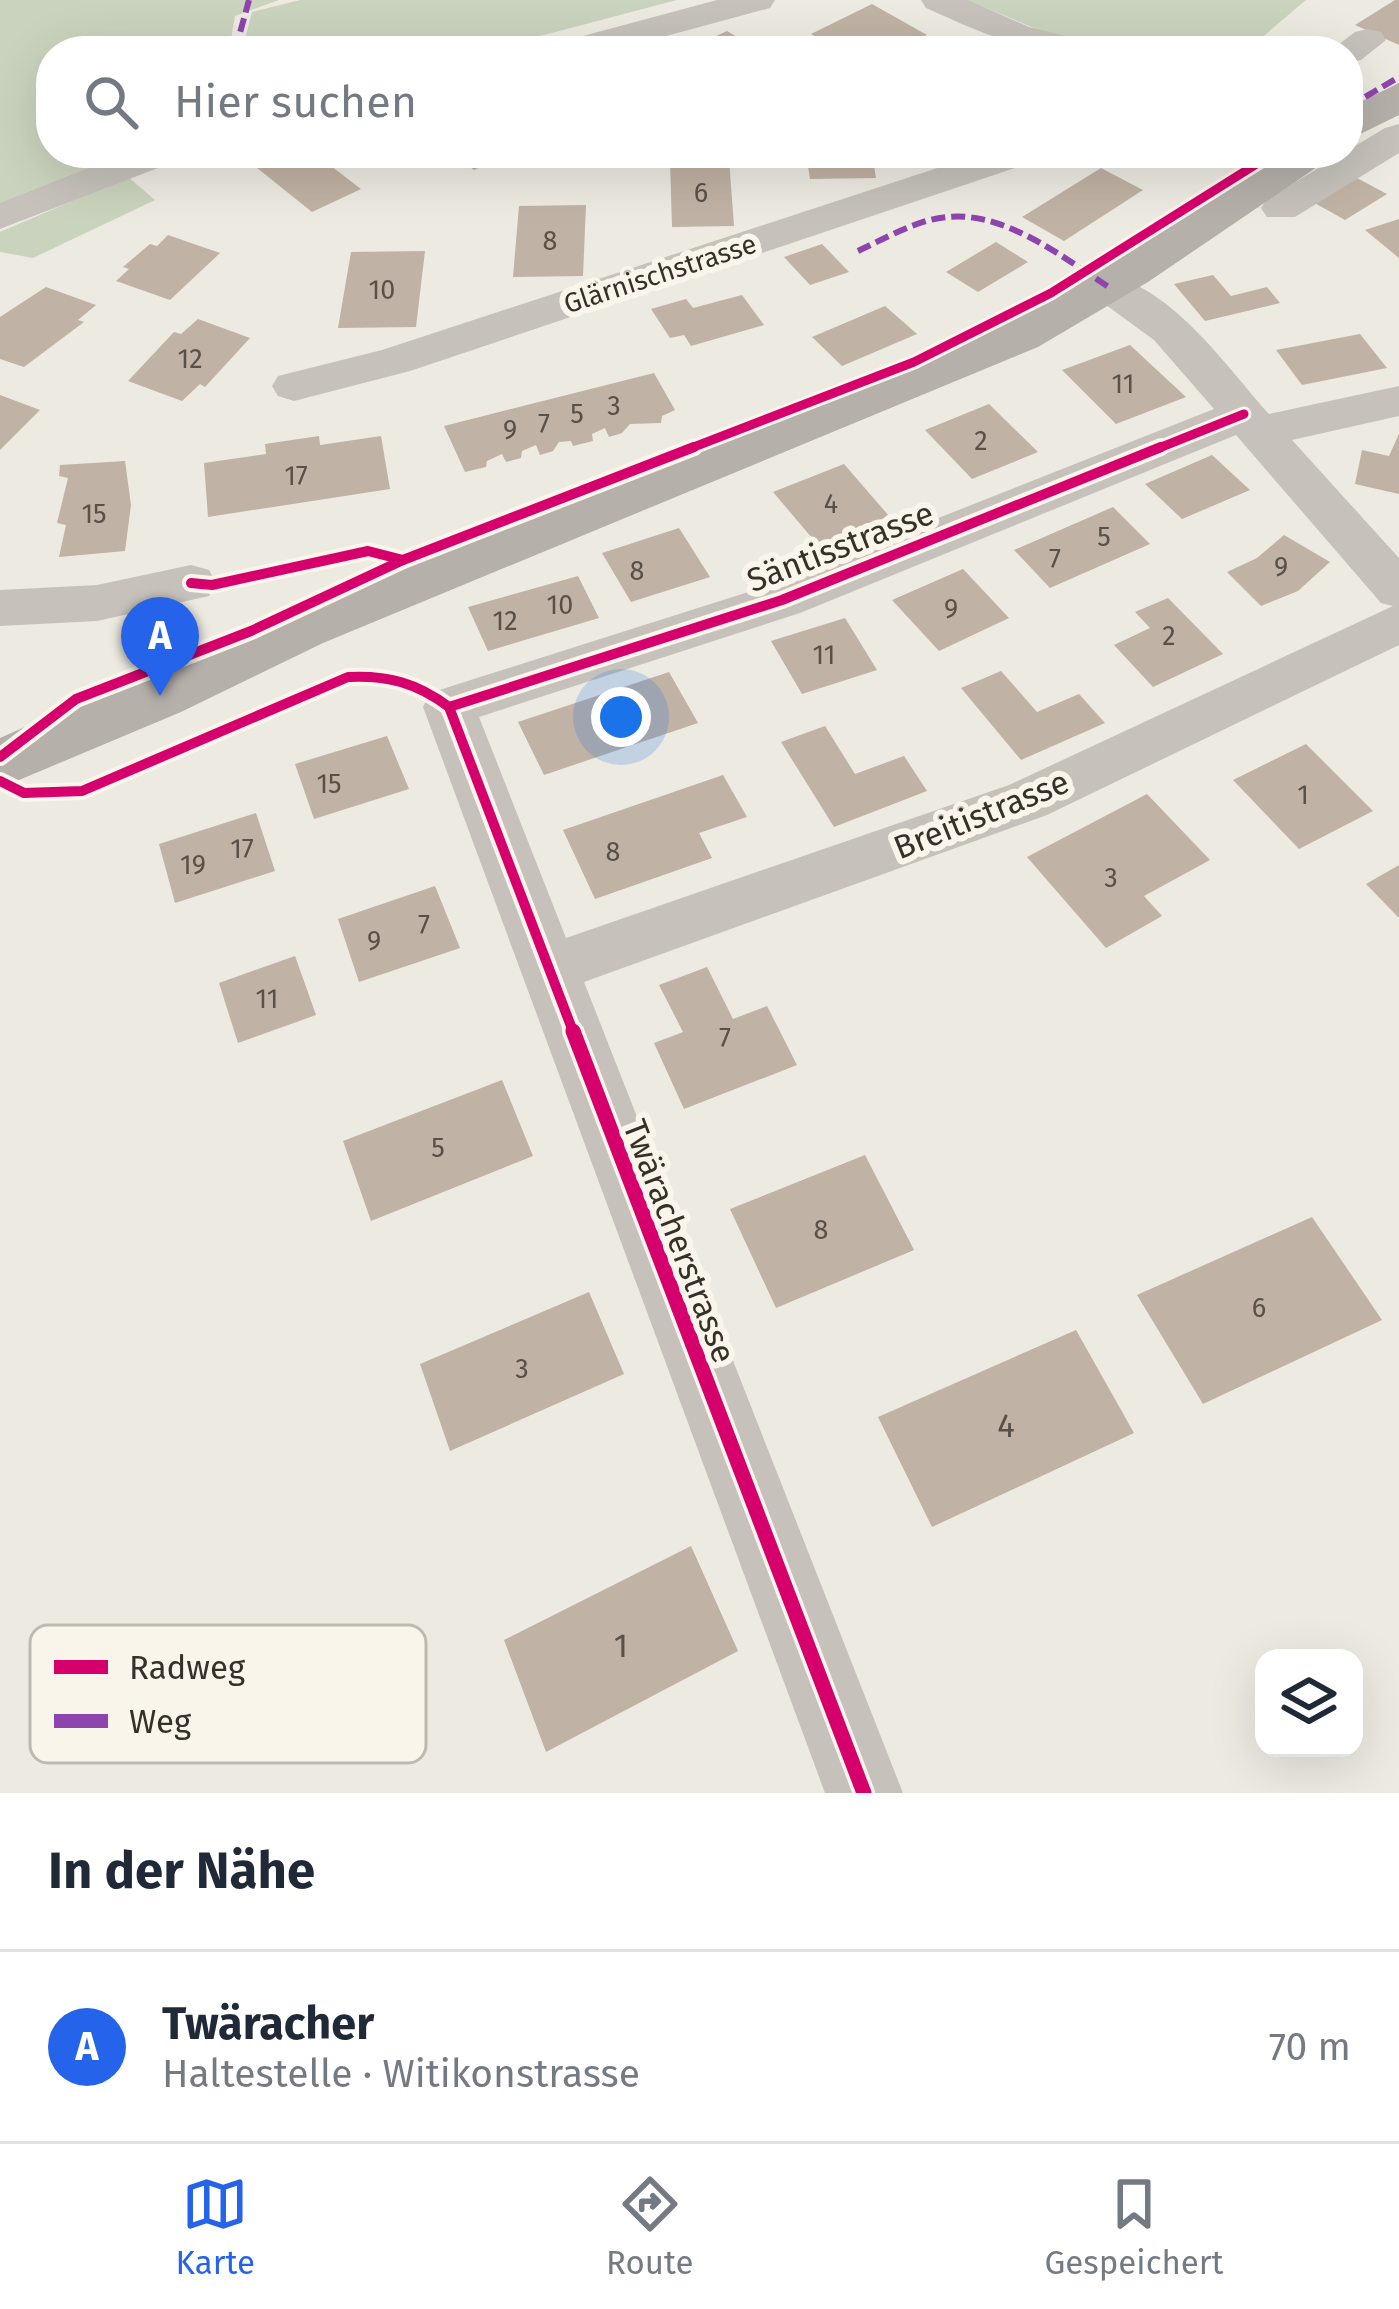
<!DOCTYPE html>
<html lang="de">
<meta charset="utf-8">
<style>
body{margin:0;font-family:"Fira Sans",sans-serif;background:#f6f6f7;color:#1f2937}
.controls{position:absolute;right:36px;bottom:36px;display:grid;overflow:hidden;border-radius:24px;box-shadow:0 12px 48px #0002}
.controls button{width:108px;height:108px;display:grid;place-items:center;padding:0;border:0;border-bottom:3px solid #e0e1e3;background:#fff;color:#1f2937;font:60px sans-serif}
.you{position:absolute;left:621px;top:717px;width:42px;height:42px;margin:-30px;border:9px solid #fff;border-radius:50%;background:#1a73e8;box-shadow:0 0 0 18px #1a73e833}
.badge{display:grid;place-items:center;width:78px;height:78px;border-radius:50%;background:#2563eb;color:#fff;font-size:39px;font-weight:700}
.pin{position:absolute;translate:-50% -99px;filter:drop-shadow(0 3px 6px #0008)}
.pin::after{content:'';position:absolute;top:63px;width:42px;height:36px;background:inherit;clip-path:polygon(0 0,100% 0,50% 100%)}
.list{margin:0;padding:0;list-style:none}
h2{display:flex;justify-content:space-between;align-items:center;height:156px;margin:0;padding:0 48px;font-size:51px}
h2 small{font-size:39px;font-weight:400;color:#747a83}
.list li{display:grid;grid-template-columns:78px 1fr auto;gap:36px;align-items:center;box-sizing:border-box;height:192px;padding:0 48px;border-top:3px solid #e0e1e3}
.list b{display:block;font-size:45px;white-space:nowrap}
.list p{margin:0;font-size:39px;white-space:nowrap;color:#747a83}
.list em{font-size:39px;font-style:normal;color:#747a83}
.icon{flex:none;width:66px;height:66px;fill:none;stroke:currentColor;stroke-width:2;stroke-linecap:round;stroke-linejoin:round}
.map{position:relative;flex:none;width:1399px;height:1793px;overflow:hidden}
.search{position:absolute;background:#fff;box-shadow:0 12px 48px #0002;left:36px;right:36px;top:36px;height:132px;display:flex;align-items:center;gap:30px;box-sizing:border-box;padding:0 42px;border-radius:48px;color:#747a83;font-size:45px}
.sheet{height:348px;background:#fff}
nav{display:flex;justify-content:space-around;align-items:center;box-sizing:border-box;height:168px;border-top:3px solid #e0e1e3;background:#fff;font-size:33px;color:#747a83}
nav a{display:grid;justify-items:center;gap:6px}
nav .on{color:#2563eb}
.map>svg:first-child{display:block}
.green{fill:#cad3bd}
.building{fill:#c0b2a4}
.lines{fill:none;stroke-linecap:round;stroke-linejoin:round}
.minor{fill:#c6c2bb;fill-rule:evenodd}
.major{fill:#b5b0aa;fill-rule:evenodd}
.quiet{stroke:#8e44ad;stroke-width:6;stroke-dasharray:14 6;stroke-linecap:butt}
.cycleway-far2-casing{stroke:#f9f5ea;stroke-width:15}
.cycleway-far1-casing{stroke:#f9f5ea;stroke-width:18}
.cycleway-casing{stroke:#f9f5ea;stroke-width:22}
.cycleway-far2{stroke:#d6006c;stroke-width:9}
.cycleway-far1{stroke:#d6006c;stroke-width:10}
.cycleway{stroke:#d6006c;stroke-width:15}
.labels{text-anchor:middle;stroke-width:12;stroke-linejoin:round;paint-order:stroke}
.number-label{font-size:27px;fill:#595048}
.far-street-label{font-size:27px;fill:#373029;stroke:#f9f5ea}
.street-label{font-size:33px;fill:#373029;stroke:#f9f5ea}
.near-number-label{font-size:33px;fill:#595048}
.key{fill:#f9f5ea;stroke:#bfbab0;stroke-width:3}
.key-label{font-size:33px;fill:#373029}
</style>
<div class="map">
<svg width="1399" height="1793" viewBox="0 0 1399 1793">
<rect width="100%" height="100%" fill="#edeae2"/>
<!-- green -->
<g class="green">
<polygon points="0,0 279,0 235,16 229,51 51,51 51,153 138,153 0,210"/>
<polygon points="300,0 677,0 502,46 504,51 242,51 252,12"/>
<polygon points="967,0 1306,0 1246,51 1113,50 1041,31"/>
<polygon points="128,177 155,200 33,258 0,252 0,232"/>
</g>
<!-- building -->
<g class="building">
<polygon points="1395,0 1399,0 1399,45 1355,25"/>
<polygon points="872,4 927,35 894,51 841,51 811,34"/>
<polygon points="727,31 761,51 684,51"/>
<polygon points="278,153 314,153 361,189 312,212 252,164"/>
<polygon points="451,153 510,153 474,170"/>
<polygon points="806,153 872,153 876,178 810,179"/>
<polygon points="729,159 734,226 672,227 670,161"/>
<polygon points="1101,168 1143,190 1064,241 1022,217"/>
<polygon points="1355,177 1387,194 1345,220 1313,202"/>
<polygon points="586,205 583,276 513,277 519,206"/>
<polygon points="1399,219 1399,258 1365,230"/>
<polygon points="168,235 220,253 170,300 116,281 129,269 123,267 150,244 157,246"/>
<polygon points="996,242 1028,262 978,292 946,272"/>
<polygon points="822,244 849,272 810,285 784,257"/>
<polygon points="425,251 416,327 338,328 351,252"/>
<polygon points="1213,275 1231,296 1267,287 1280,303 1205,321 1174,284"/>
<polygon points="46,287 96,305 78,320 84,322 24,367 0,359 0,317"/>
<polygon points="742,295 764,325 691,346 684,335 670,338 651,309 686,299 693,308"/>
<polygon points="885,306 917,334 842,366 812,337"/>
<polygon points="198,319 250,338 205,387 200,384 182,401 128,381 174,332 181,334"/>
<polygon points="1360,334 1387,368 1302,385 1276,350"/>
<polygon points="1130,345 1186,397 1116,424 1062,370"/>
<polygon points="654,373 675,410 662,416 661,423 630,424 622,433 609,437 605,428 592,434 593,441 573,446 571,441 559,442 553,451 540,455 536,445 522,451 521,458 506,462 502,454 487,461 486,467 465,472 444,426"/>
<polygon points="0,395 40,410 0,450"/>
<polygon points="989,404 1038,452 972,479 925,430"/>
<polygon points="1399,434 1399,494 1355,484 1362,450 1389,456"/>
<polygon points="319,436 320,445 381,436 390,489 208,517 204,463 266,454 265,444"/>
<polygon points="1212,455 1250,490 1182,519 1145,484"/>
<polygon points="125,461 131,505 125,551 59,557 66,525 57,523 68,478 59,476 60,465"/>
<polygon points="844,464 889,516 818,545 773,492"/>
<polygon points="1113,507 1150,544 1050,588 1014,550"/>
<polygon points="679,528 710,577 631,602 602,553"/>
<polygon points="1284,535 1330,562 1298,591 1261,606 1227,572 1257,558"/>
<polygon points="963,569 1009,618 939,651 892,600"/>
<polygon points="578,576 599,618 488,651 468,607"/>
<polygon points="1168,598 1223,654 1153,687 1114,645 1150,628 1135,612"/>
<polygon points="845,618 877,670 802,694 771,641"/>
<polygon points="1001,671 1037,712 1079,694 1105,723 1021,760 961,688"/>
<polygon points="669,672 698,723 544,775 518,722"/>
<polygon points="825,726 855,774 904,756 927,791 834,827 781,742"/>
<polygon points="387,736 409,789 314,819 295,764"/>
<polygon points="1306,744 1373,811 1299,849 1233,780"/>
<polygon points="723,775 747,817 699,833 712,858 595,899 563,830"/>
<polygon points="1147,794 1210,860 1144,896 1162,916 1106,948 1027,857"/>
<polygon points="256,813 275,871 175,903 159,844"/>
<polygon points="1399,865 1399,918 1366,884"/>
<polygon points="435,886 460,948 359,982 338,919"/>
<polygon points="295,956 316,1015 238,1043 219,983"/>
<polygon points="707,967 733,1019 767,1006 797,1065 684,1109 654,1043 683,1032 659,985"/>
<polygon points="502,1080 533,1156 371,1221 343,1141"/>
<polygon points="865,1155 914,1250 776,1308 730,1209"/>
<polygon points="1312,1217 1382,1320 1203,1404 1137,1295"/>
<polygon points="589,1292 624,1374 450,1451 420,1364"/>
<polygon points="1076,1330 1134,1433 932,1527 878,1417"/>
<polygon points="691,1546 738,1651 546,1752 504,1640"/>
</g>
<g class="lines">
<!-- minor -->
<g class="minor">
<polygon points="717,0 775,0 770,8 611,51 552,51 557,43"/>
<path d="M921 0H968L1029 27 1094 43 1099 51C1019 51 998 40 926 8Z"/>
<polygon points="1368,29 1381,32 1386,40 1361,60 1348,63 1348,51 1330,51 1355,32"/>
<polygon points="1399,124 1399,153 1295,217 1267,217 1261,208 1267,199 1385,128"/>
<polygon points="127,153 182,153 176,161 0,229 0,203"/>
<polygon points="983,153 1042,153 1036,161 410,371 294,401 278,396 272,386 278,376 382,350"/>
<path d="M1110 275C1176 292 1226 366 1269 414L1399 386V416L1292 440 1399 558V645L1047 815 584 982 903 1793H825L423 707 430 693 764 587 1214 409 1154 340 1095 297 1089 288 1095 279ZM1236 435 1381 603 1393 606 1009 785 566 938 479 717 800 613Z"/>
<polygon points="191,565 209,570 216,583 209,596 97,621 0,626 0,590 97,585"/>
</g>
<!-- major -->
<g class="major">
<polygon points="1399,83 1399,115 1348,140 1348,108"/>
<polygon points="1276,153 1330,153 1323,163 1148,282 1038,347 323,643 181,712 0,788 0,738 281,613 1002,325 1113,261"/>
</g>
<!-- quiet -->
<g class="quiet">
<polyline points="235,51 249,0"/>
<polyline points="1348,107 1399,77"/>
<path d="M858 251C886 238 916 220 947 217 1005 211 1064 258 1110 288"/>
</g>
<defs>
<g id="cycleway-far2">
<polyline points="686,450 914,362 1051,293 1274,153"/>
<polyline points="1154,450 1244,414"/>
</g>
<g id="cycleway-far1">
<polyline points="191,583 212,585 368,551 403,560"/>
<polyline points="449,707 782,600 1161,447"/>
<polyline points="0,757 76,699 251,631 403,560 694,447"/>
<path d="M0 781 24 793 82 791 348 677C388 675 417 683 449 707L574 1034"/>
</g>
<polyline id="cycleway" points="573,1031 864,1793"/>
</defs>
<!-- cycleway-far2 casing -->
<use href="#cycleway-far2" class="cycleway-far2-casing"/>
<!-- cycleway-far1 casing -->
<use href="#cycleway-far1" class="cycleway-far1-casing"/>
<!-- cycleway casing -->
<use href="#cycleway" class="cycleway-casing"/>
<!-- cycleway-far2 -->
<use href="#cycleway-far2" class="cycleway-far2"/>
<!-- cycleway-far1 -->
<use href="#cycleway-far1" class="cycleway-far1"/>
<!-- cycleway -->
<use href="#cycleway" class="cycleway"/>
</g>
<g class="labels">
<!-- number labels -->
<g class="number-label">
<text x="701" y="202">6</text>
<text x="550" y="250">8</text>
<text x="382" y="299">10</text>
<text x="190" y="368">12</text>
<text x="1123" y="393">11</text>
<text x="614" y="415">3</text>
<text x="577" y="423">5</text>
<text x="544" y="433">7</text>
<text x="510" y="439">9</text>
<text x="981" y="450">2</text>
<text x="296" y="485">17</text>
<text x="831" y="513">4</text>
<text x="94" y="523">15</text>
<text x="1104" y="546">5</text>
<text x="1055" y="568">7</text>
<text x="1281" y="576">9</text>
<text x="637" y="580">8</text>
<text x="560" y="614">10</text>
<text x="951" y="618">9</text>
<text x="505" y="630">12</text>
<text x="1169" y="645">2</text>
<text x="824" y="664">11</text>
<text x="329" y="793">15</text>
<text x="1303" y="804">1</text>
<text x="242" y="858">17</text>
<text x="613" y="861">8</text>
<text x="193" y="874">19</text>
<text x="1111" y="887">3</text>
<text x="424" y="934">7</text>
<text x="374" y="950">9</text>
<text x="267" y="1008">11</text>
<text x="725" y="1047">7</text>
<text x="438" y="1157">5</text>
<text x="821" y="1239">8</text>
<text x="1259" y="1317">6</text>
<text x="522" y="1378">3</text>
</g>
<!-- far-street labels -->
<g class="far-street-label">
<text transform="translate(660 274) rotate(-18)" y="9">Glärnischstrasse</text>
</g>
<!-- street labels -->
<g class="street-label">
<text transform="translate(840 546) rotate(-21)" y="12">Säntisstrasse</text>
<text transform="translate(981 814) rotate(-22)" y="12">Breitistrasse</text>
<text transform="translate(680 1241) rotate(69)" y="12">Twäracherstrasse</text>
</g>
<!-- near-number labels -->
<g class="near-number-label">
<text x="1006" y="1437">4</text>
<text x="621" y="1657">1</text>
</g>
</g>
<!-- legend -->
<rect x="30" y="1625" width="396" height="138" rx="18" class="key"/>
<rect x="54" y="1660" width="54" height="14" fill="#d6006c"/>
<rect x="54" y="1714" width="54" height="14" fill="#8e44ad"/>
<g class="key-label">
<text x="129" y="1679">Radweg</text>
<text x="129" y="1733">Weg</text>
</g>
</svg>
<div class="controls">
<button><svg class="icon" aria-label="layers" viewBox="0 0 24 24"><path d="M12 4l9 5-9 5-9-5zM3 14l9 5 9-5"/></svg></button>
</div>
<div class="you"></div>
<div class="pin badge" style="left:160px;top:696px">A</div>
<div class="search"><svg class="icon" aria-label="search" viewBox="0 0 24 24"><circle cx="10" cy="10" r="6"/><path d="M15 15l6 6"/></svg>Hier suchen</div>
</div>
<section class="sheet">
<h2>In der Nähe<small></small></h2>
<ul class="list">
<li><span class="badge">A</span><div><b>Twäracher</b><p>Haltestelle · Witikonstrasse</p></div><em>70 m</em></li>
</ul>
</section>
<nav>
<a class="on"><svg class="icon" aria-label="map" viewBox="0 0 24 24"><path d="M3 6l6-2 6 2 6-2v14l-6 2-6-2-6 2zM9 4v14M15 6v14"/></svg>Karte</a>
<a><svg class="icon" aria-label="directions" viewBox="0 0 24 24"><path d="M12 3l9 9-9 9-9-9zM9 14v-3h6M13 9l2 2-2 2"/></svg>Route</a>
<a><svg class="icon" aria-label="saved" viewBox="0 0 24 24"><path d="M7 4h10v16l-5-4-5 4z"/></svg>Gespeichert</a>
</nav>
